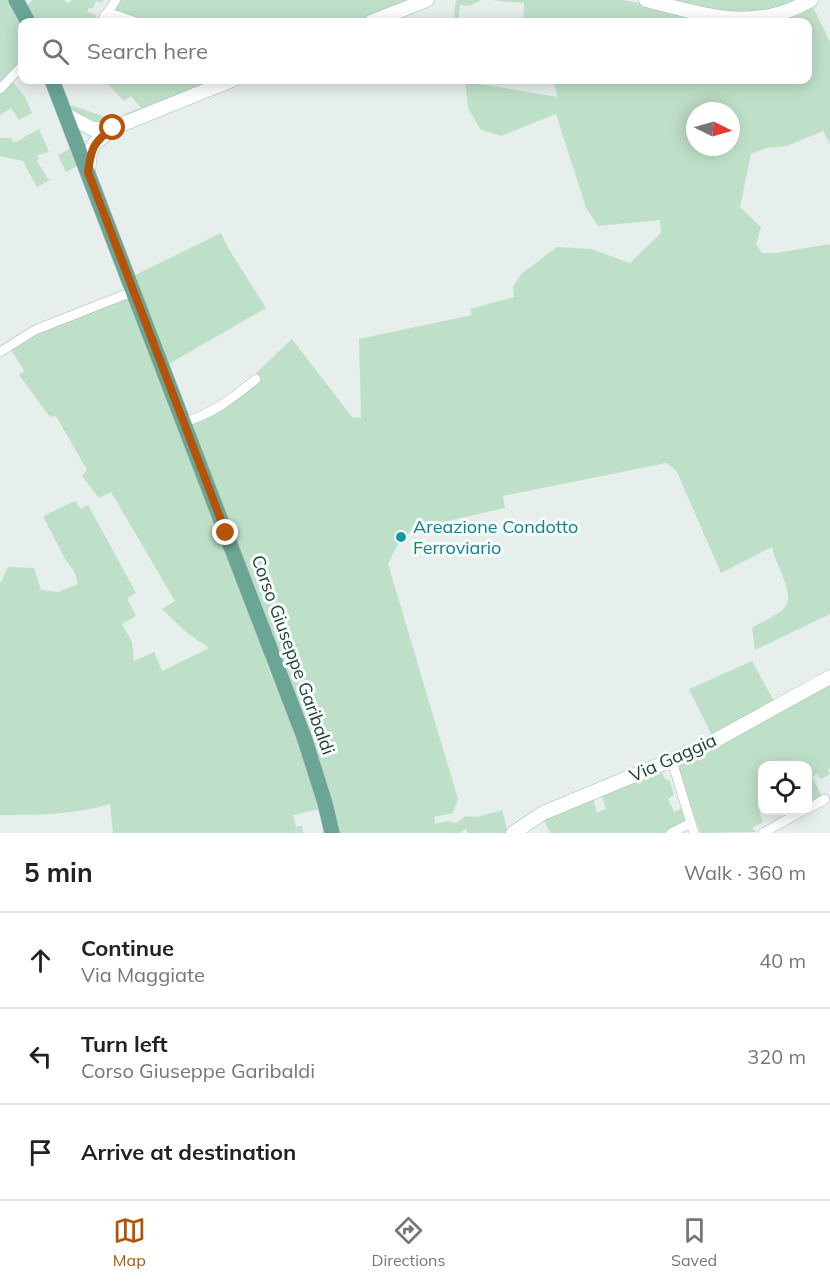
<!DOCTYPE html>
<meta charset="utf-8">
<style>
body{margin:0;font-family:Mulish,sans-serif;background:#f6f6f6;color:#222}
.controls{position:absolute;right:18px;bottom:18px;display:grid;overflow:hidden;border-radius:12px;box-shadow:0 3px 15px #0003}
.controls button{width:54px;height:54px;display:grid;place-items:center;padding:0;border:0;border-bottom:2px solid #e0e0e0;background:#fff;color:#222;font:30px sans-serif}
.compass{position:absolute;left:686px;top:102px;width:54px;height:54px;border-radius:50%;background:#fff;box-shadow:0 3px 15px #0003;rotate:95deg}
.stop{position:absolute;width:18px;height:18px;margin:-14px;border:4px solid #b45309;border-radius:50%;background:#fff}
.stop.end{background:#b45309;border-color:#fff;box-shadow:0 2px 6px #0008}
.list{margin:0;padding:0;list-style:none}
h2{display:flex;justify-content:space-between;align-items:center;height:78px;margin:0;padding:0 24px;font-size:26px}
h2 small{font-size:20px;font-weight:400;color:#767676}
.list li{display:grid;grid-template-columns:39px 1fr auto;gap:18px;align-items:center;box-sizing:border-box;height:96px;padding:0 24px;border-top:2px solid #e0e0e0}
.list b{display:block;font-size:22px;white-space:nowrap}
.list p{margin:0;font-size:20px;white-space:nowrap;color:#767676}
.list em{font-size:20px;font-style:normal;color:#767676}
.icon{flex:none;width:33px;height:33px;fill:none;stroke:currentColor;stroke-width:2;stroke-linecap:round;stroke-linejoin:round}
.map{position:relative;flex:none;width:830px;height:833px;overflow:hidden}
.search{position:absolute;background:#fff;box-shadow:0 3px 15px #0003;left:18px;right:18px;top:18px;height:66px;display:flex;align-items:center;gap:15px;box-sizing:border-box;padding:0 21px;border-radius:12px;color:#767676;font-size:22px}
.sheet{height:366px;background:#fff}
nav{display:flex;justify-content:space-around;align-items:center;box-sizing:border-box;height:84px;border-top:2px solid #e0e0e0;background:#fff;font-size:16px;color:#767676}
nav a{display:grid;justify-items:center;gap:3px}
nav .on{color:#b45309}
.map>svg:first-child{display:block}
.green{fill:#bfe0c8;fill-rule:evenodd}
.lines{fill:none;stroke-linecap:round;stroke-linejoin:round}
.street-casing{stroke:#a8b8b2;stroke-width:10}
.secondary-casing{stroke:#a4bbb3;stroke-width:15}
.primary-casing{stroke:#c2cac8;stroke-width:16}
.street{stroke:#fff;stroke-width:9}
.secondary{stroke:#fff;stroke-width:14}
.primary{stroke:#6aa596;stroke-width:15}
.route{stroke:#b45309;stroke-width:8}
.culture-dot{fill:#0f9aa8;stroke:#f7fbf9;stroke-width:2}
.labels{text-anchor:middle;stroke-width:6;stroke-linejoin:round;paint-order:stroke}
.culture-label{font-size:18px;fill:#0d838f;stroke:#f7fbf9;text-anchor:start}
.street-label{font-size:18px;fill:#24423a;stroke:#f7fbf9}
</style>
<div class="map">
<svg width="830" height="833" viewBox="0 0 830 833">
<rect width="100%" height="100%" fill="#e6efeb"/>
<!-- green -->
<g class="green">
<polygon points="0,0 11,0 22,22 22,62 0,85"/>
<polygon points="33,0 64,0 69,3 72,0 103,0 103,2 96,1 93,8 89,8 87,12 96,15 96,22 50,22 31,18 27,5"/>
<polygon points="119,0 414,0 357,22 107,22"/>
<polygon points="456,0 481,0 469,6 460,5 458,22 453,22"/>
<polygon points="492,0 624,0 722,22 523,22 524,3"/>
<path d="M672 0H798C754 23 717 12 672 0Z"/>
<path d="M813 7 830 42V144L823 131 787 146 766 148 751 154 740 207 761 227 756 244 762 253H776L830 244V614L755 650 752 628C760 623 780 614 785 607 796 593 774 562 772 547L721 573 676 470 666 463 503 496 505 508 413 529 397 546 388 564 458 799 453 813 434 817 435 824 448 821 456 823 466 816 477 817 502 810 508 833H468L466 829 460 833H339L190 423C219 415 238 397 260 378L256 373 292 339 352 417 361 418 359 339 472 315 470 309 514 297 513 287 521 274 557 247 591 249 630 263 661 233 660 220 598 226 586 208 556 114 501 136 480 129 468 108 465 80H484L473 83 558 97 553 80H808V22H767L797 16ZM695 111H731V147H695Z"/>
<polygon points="104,80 221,80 126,117 125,114 141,108 131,96 124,101"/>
<polygon points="12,81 25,97 32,113 19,120 11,108 0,115 0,92"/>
<polygon points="71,105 111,119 110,124 97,127 69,111"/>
<polygon points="39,129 49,152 37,155 39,159 37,161 48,179 52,179 37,187 23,161 0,156 0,138 11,138 14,143"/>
<polygon points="72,148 81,164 66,172 58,155"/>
<polygon points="221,233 228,248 266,308 167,365 133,276"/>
<path d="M131 296 223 536 269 670 310 767 321 809 293 815 296 827 302 826 303 833H113L110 804C74 815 37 815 0 815V584L8 567 34 568 41 590 58 592 78 584 74 571 65 559 43 516 75 501 81 509 88 505 136 593 127 598 136 616 122 624 132 642 134 661 154 652 162 671 209 648 187 633 162 609 175 601 111 492 99 498 82 476 87 470 56 416 50 417 19 375 24 371 10 348 38 333Z"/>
<polygon points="752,661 775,703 713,738 689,689"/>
<polygon points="830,681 830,768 828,770 830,774 821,779 817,774 812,777 823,798 808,806 808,766 762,766 762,810 759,812 763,822 752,828 756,832 700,833 677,763"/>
<polygon points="661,770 664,778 670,781 674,795 668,799 674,812 683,808 687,823 665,833 550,833 544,820 593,798 597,813 606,809 601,793"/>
</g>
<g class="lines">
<defs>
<g id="street">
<polyline points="105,15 116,15 136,22"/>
<polyline points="101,22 116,0"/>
<polyline points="0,89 22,66"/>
<polyline points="0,352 35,330 134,291"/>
<path d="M184 422C212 414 233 398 256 379"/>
<polyline points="672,761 694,833"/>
<polyline points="808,809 825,799"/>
<polyline points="671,833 691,823"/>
<polyline points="763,833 804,810"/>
</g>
<g id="secondary">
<path d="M646 0C705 15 754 33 811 0"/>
<polyline points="371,22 427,0"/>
<polyline points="66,115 93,129 113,128"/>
<polyline points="88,172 90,153 94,144 113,128 232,80"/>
<polyline points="513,833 543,813 705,746 830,677"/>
</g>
<g id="primary">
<polyline points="16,0 28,22"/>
<polyline points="52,80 304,737 325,803 332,833"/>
</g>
</defs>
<!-- street casing -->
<use href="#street" class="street-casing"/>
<!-- secondary casing -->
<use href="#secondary" class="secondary-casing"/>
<!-- primary casing -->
<use href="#primary" class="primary-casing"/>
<!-- street -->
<use href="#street" class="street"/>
<!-- secondary -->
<use href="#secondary" class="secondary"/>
<!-- primary -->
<use href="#primary" class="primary"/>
</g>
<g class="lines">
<!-- route -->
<path class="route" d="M113 128C93 142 91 149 88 172L226 533"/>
</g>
<!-- markers -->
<circle class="culture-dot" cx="401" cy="537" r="6"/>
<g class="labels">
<!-- culture labels -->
<g class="culture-label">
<text x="413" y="533">Areazione Condotto<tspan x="413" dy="21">Ferroviario</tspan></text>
</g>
<!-- street labels -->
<g class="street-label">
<text transform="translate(293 655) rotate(70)" y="6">Corso Giuseppe Garibaldi</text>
<text transform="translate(673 758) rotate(-24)" y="6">Via Gaggia</text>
</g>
</g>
</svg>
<div class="controls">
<button><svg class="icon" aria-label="locate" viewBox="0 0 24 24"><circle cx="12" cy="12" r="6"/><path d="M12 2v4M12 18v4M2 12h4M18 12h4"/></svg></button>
</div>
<svg class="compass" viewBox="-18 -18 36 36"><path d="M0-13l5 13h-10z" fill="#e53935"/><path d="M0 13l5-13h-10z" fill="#767676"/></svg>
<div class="stop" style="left:113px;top:128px"></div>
<div class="stop end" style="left:226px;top:533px"></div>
<div class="search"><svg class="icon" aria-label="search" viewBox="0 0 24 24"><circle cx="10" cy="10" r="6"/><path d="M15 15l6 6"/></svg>Search here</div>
</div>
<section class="sheet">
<h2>5 min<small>Walk · 360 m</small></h2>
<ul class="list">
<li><svg class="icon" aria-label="ahead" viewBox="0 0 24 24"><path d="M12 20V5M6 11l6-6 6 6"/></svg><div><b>Continue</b><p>Via Maggiate</p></div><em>40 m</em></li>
<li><svg class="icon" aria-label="left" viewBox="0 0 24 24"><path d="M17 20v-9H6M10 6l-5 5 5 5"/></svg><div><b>Turn left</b><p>Corso Giuseppe Garibaldi</p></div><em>320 m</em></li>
<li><svg class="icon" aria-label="arrive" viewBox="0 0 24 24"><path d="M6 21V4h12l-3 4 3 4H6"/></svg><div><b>Arrive at destination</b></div></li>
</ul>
</section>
<nav>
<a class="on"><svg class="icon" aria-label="map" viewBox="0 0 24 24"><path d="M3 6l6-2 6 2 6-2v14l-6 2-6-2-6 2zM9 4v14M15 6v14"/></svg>Map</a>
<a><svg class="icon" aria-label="directions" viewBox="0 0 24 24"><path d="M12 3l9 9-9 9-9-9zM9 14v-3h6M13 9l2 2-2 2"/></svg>Directions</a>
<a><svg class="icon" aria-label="saved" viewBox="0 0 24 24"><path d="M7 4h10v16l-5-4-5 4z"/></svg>Saved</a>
</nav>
